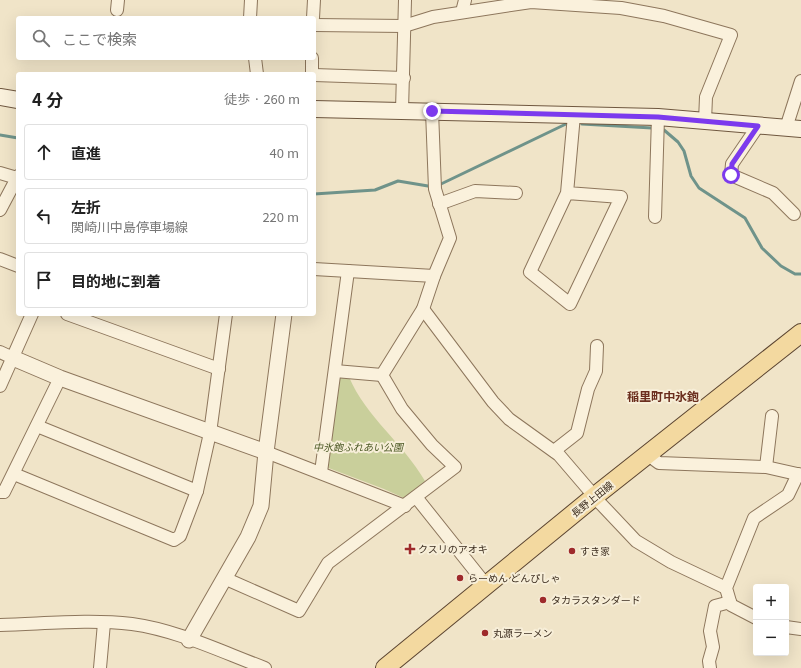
<!DOCTYPE html>
<html lang="ja">
<meta charset="utf-8">
<style>
body{margin:0;font-family:Georgia,"Noto Sans JP",serif;background:#f2f2f2;color:#222}
.controls{position:absolute;right:12px;bottom:12px;display:grid;overflow:hidden;border-radius:4px;box-shadow:0 4px 16px #0002}
.controls button{width:36px;height:36px;display:grid;place-items:center;padding:0;border:0;border-bottom:1px solid #e0e0e0;background:#fff;color:#222;font:20px sans-serif}
.stop{position:absolute;width:12px;height:12px;margin:-9px;border:3px solid #7c3aed;border-radius:50%;background:#fff}
.stop.end{background:#7c3aed;border-color:#fff;box-shadow:0 1px 4px #0008}
.list{margin:0;padding:0;list-style:none}
h2{display:flex;justify-content:space-between;align-items:center;height:52px;margin:0;padding:0 16px;font-size:17px}
h2 small{font-size:13px;font-weight:400;color:#767676}
.list li{display:grid;grid-template-columns:26px 1fr auto;gap:12px;align-items:center;box-sizing:border-box;height:56px;margin:0 8px 8px;padding:0 8px;border:1px solid #e0e0e0;border-radius:4px}
.list b{display:block;font-size:15px;white-space:nowrap}
.list p{margin:0;font-size:13px;white-space:nowrap;color:#767676}
.list em{font-size:13px;font-style:normal;color:#767676}
.icon{flex:none;width:22px;height:22px;fill:none;stroke:currentColor;stroke-width:2;stroke-linecap:round;stroke-linejoin:round}
.map{position:relative;flex:none;width:801px;height:668px;overflow:hidden}
.search{position:absolute;background:#fff;box-shadow:0 4px 16px #0002;left:16px;top:16px;width:300px;height:44px;display:flex;align-items:center;gap:10px;box-sizing:border-box;padding:0 14px;border-radius:4px;color:#767676;font-size:15px}
.panel{position:absolute;background:#fff;box-shadow:0 4px 16px #0002;left:16px;top:72px;width:300px;height:244px;border-radius:4px}
.map>svg:first-child{display:block}
.green{fill:#c9cf9b}
.lines{fill:none;stroke-linecap:round;stroke-linejoin:round}
.stream{stroke:#6f938a;stroke-width:3}
.minor-casing{stroke:#8d765c;stroke-width:14}
.tertiary-casing{stroke:#8d765c;stroke-width:17}
.secondary-casing{stroke:#6f573f;stroke-width:18}
.primary-casing{stroke:#5b4430;stroke-width:20}
.minor{stroke:#faf1dc;stroke-width:12}
.tertiary{stroke:#faf1dc;stroke-width:15}
.secondary{stroke:#faf1dc;stroke-width:16}
.primary{stroke:#f3d9a0;stroke-width:18}
.route{stroke:#7c3aed;stroke-width:5}
.poi-dot{fill:#9e2a2b;stroke:#f7eed8;stroke-width:1.5}
.labels{text-anchor:middle;stroke-width:4;stroke-linejoin:round;paint-order:stroke}
.park-label{font-size:10px;font-style:italic;fill:#4d5a26;stroke:#f7eed8}
.street-label{font-size:10px;fill:#3d2e20;stroke:#f7eed8}
.poi-label{font-size:10px;fill:#3d2e20;stroke:#f7eed8;text-anchor:start}
.quarter-label{font-size:12px;font-weight:bold;fill:#6b2e1e;stroke:#f7eed8}
</style>
<div class="map">
<svg width="801" height="668" viewBox="0 0 801 668">
<rect width="100%" height="100%" fill="#f0e4c8"/>
<!-- green -->
<path class="green" d="M340 375 349 377C366 417 403 443 425 481L404 498 384 489 326 467 337 384Z"/>
<g class="lines">
<!-- stream -->
<g class="stream">
<polyline points="582,124 652,128"/>
<polyline points="664,130 678,142 684,151 691,176 699,188 745,218 762,248 781,266 795,274 801,274"/>
<polyline points="0,135 18,138"/>
<polyline points="441,184 568,123"/>
<polyline points="314,194 375,190 398,181 428,186"/>
</g>
<defs>
<g id="minor">
<polyline points="117,10 118,0"/>
<polyline points="462,12 465,0"/>
<polyline points="250,18 251,0"/>
<polyline points="313,18 314,0"/>
<polyline points="314,25 404,26 433,17 531,2 621,8 664,16 731,35 706,97 705,121"/>
<polyline points="255,58 257,74"/>
<polyline points="312,74 312,58"/>
<polyline points="314,75 404,78"/>
<polyline points="402,110 405,0"/>
<polyline points="758,126 732,164 731,175 773,193 794,214"/>
<polyline points="786,128 801,81"/>
<polyline points="0,173 17,178"/>
<polyline points="567,193 621,197 570,304 530,272 567,193 574,115"/>
<polyline points="439,204 475,191 516,193"/>
<polyline points="0,210 18,176"/>
<polyline points="655,217 658,117"/>
<polyline points="0,259 18,266"/>
<polyline points="314,269 434,276"/>
<polyline points="423,309 493,402 509,419 559,455 601,504 636,541 671,562 726,588"/>
<polyline points="67,314 219,369"/>
<polyline points="0,352 13,358"/>
<polyline points="335,371 382,375"/>
<polyline points="382,375 423,309 434,276 450,238 435,189 432,111"/>
<polyline points="0,386 32,314"/>
<polyline points="37,426 197,491"/>
<polyline points="554,451 577,433 588,389 596,371 597,346"/>
<polyline points="266,452 405,506"/>
<polyline points="648,455 659,463 766,467 801,475"/>
<polyline points="766,467 772,416"/>
<polyline points="321,472 348,271"/>
<polyline points="14,474 174,540 180,536 197,491 210,433 226,314"/>
<polyline points="0,492 4,492 60,378"/>
<polyline points="416,497 487,586"/>
<polyline points="224,578 299,611 328,563 455,467 432,445 402,409 382,375"/>
<polyline points="756,618 731,605 726,588 754,518 788,495 798,474"/>
<path d="M0 625C43 624 88 619 132 624 177 630 222 652 265 668"/>
<polyline points="786,627 801,629"/>
<polyline points="100,668 104,623"/>
<polyline points="710,668 709,661 713,647 710,631 715,606 730,602"/>
</g>
<g id="tertiary">
<polyline points="13,358 60,378 266,452"/>
<polyline points="189,640 248,537 261,506 266,452 284,314"/>
</g>
<g id="secondary">
<polyline points="0,97 18,100"/>
<polyline points="314,109 658,117 801,129"/>
</g>
<polyline id="primary" points="385,668 595,496 801,333"/>
</defs>
<!-- minor casing -->
<use href="#minor" class="minor-casing"/>
<!-- tertiary casing -->
<use href="#tertiary" class="tertiary-casing"/>
<!-- secondary casing -->
<use href="#secondary" class="secondary-casing"/>
<!-- primary casing -->
<use href="#primary" class="primary-casing"/>
<!-- minor -->
<use href="#minor" class="minor"/>
<!-- tertiary -->
<use href="#tertiary" class="tertiary"/>
<!-- secondary -->
<use href="#secondary" class="secondary"/>
<!-- primary -->
<use href="#primary" class="primary"/>
</g>
<g class="lines">
<!-- route -->
<polyline class="route" points="432,111 658,117 758,126 732,164 731,175"/>
</g>
<!-- markers -->
<g class="poi-dot">
<path d="M408 543h4v4h4v4h-4v4h-4v-4h-4v-4h4z"/>
<circle cx="572" cy="551" r="4"/>
<circle cx="460" cy="578" r="4"/>
<circle cx="543" cy="600" r="4"/>
<circle cx="485" cy="633" r="4"/>
</g>
<g class="labels">
<!-- park labels -->
<g class="park-label">
<text x="358" y="451">中氷鉋ふれあい公園</text>
</g>
<!-- street labels -->
<g class="street-label">
<text transform="translate(592 499) rotate(-39)" y="4">長野上田線</text>
</g>
<!-- poi labels -->
<g class="poi-label">
<text x="418" y="553">クスリのアオキ</text>
<text x="580" y="555">すき家</text>
<text x="468" y="582">らーめん どんぴしゃ</text>
<text x="551" y="604">タカラスタンダード</text>
<text x="493" y="637">丸源ラーメン</text>
</g>
<!-- quarter labels -->
<g class="quarter-label">
<text x="663" y="401">稲里町中氷鉋</text>
</g>
</g>
</svg>
<div class="controls">
<button>+</button>
<button>−</button>
</div>
<div class="stop" style="left:731px;top:175px"></div>
<div class="stop end" style="left:432px;top:111px"></div>
<div class="search"><svg class="icon" aria-label="search" viewBox="0 0 24 24"><circle cx="10" cy="10" r="6"/><path d="M15 15l6 6"/></svg>ここで検索</div>
<section class="panel">
<h2>4 分<small>徒歩 · 260 m</small></h2>
<ul class="list">
<li><svg class="icon" aria-label="ahead" viewBox="0 0 24 24"><path d="M12 20V5M6 11l6-6 6 6"/></svg><div><b>直進</b></div><em>40 m</em></li>
<li><svg class="icon" aria-label="left" viewBox="0 0 24 24"><path d="M17 20v-9H6M10 6l-5 5 5 5"/></svg><div><b>左折</b><p>関崎川中島停車場線</p></div><em>220 m</em></li>
<li><svg class="icon" aria-label="arrive" viewBox="0 0 24 24"><path d="M6 21V4h12l-3 4 3 4H6"/></svg><div><b>目的地に到着</b></div></li>
</ul>
</section>
</div>
